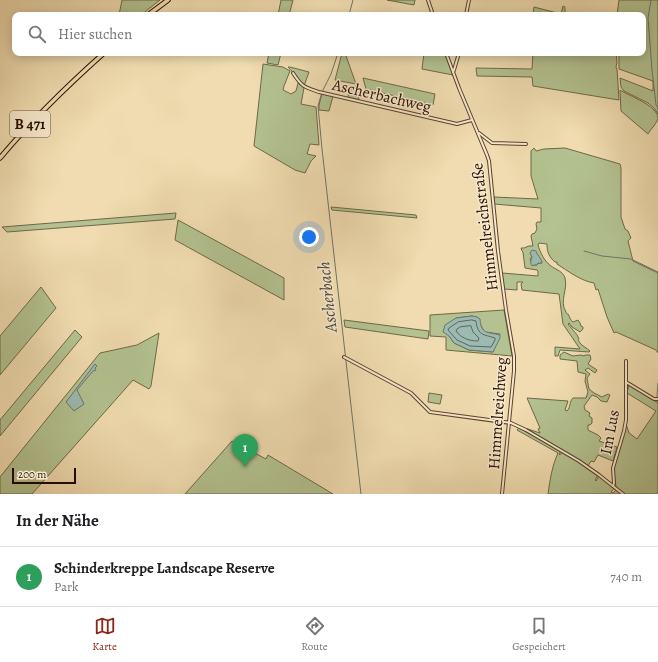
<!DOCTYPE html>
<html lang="de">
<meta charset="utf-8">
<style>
body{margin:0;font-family:Alegreya,serif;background:#f6f6f6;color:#202124}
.scale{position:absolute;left:12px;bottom:10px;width:64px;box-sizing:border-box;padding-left:4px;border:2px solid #290e00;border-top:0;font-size:11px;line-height:14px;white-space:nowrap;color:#290e00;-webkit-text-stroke:3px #f5e8cc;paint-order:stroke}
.you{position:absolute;left:309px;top:237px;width:14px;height:14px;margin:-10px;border:3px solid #fff;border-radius:50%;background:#1a73e8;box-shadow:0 0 0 6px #1a73e833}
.badge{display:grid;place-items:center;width:26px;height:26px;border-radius:50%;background:#8f2418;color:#fff;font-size:13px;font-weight:700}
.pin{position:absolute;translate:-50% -33px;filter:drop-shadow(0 1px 2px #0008)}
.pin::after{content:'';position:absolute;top:21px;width:14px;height:12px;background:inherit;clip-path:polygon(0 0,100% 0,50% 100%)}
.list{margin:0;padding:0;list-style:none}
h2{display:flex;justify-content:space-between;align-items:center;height:52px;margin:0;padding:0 16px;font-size:17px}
h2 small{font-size:13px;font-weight:400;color:#757577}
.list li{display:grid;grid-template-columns:26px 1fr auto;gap:12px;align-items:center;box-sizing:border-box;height:60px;padding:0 16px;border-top:1px solid #e0e0e0}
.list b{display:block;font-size:15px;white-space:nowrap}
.list p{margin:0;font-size:13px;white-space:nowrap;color:#757577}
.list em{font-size:13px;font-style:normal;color:#757577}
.icon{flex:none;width:22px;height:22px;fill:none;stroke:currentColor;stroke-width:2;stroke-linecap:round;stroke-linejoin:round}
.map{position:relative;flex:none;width:658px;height:494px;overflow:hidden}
.search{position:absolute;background:#fff;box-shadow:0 2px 10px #0003;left:12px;right:12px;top:12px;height:44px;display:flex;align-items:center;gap:10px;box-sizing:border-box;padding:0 14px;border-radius:8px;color:#757577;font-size:15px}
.sheet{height:112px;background:#fff}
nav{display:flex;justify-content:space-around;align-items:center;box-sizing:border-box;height:56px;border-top:1px solid #e0e0e0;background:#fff;font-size:11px;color:#757577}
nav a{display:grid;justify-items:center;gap:2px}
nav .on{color:#8f2418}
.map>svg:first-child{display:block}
.green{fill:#b3c290;stroke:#6e6848;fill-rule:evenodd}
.water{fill:#9bbab2;stroke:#6d756b}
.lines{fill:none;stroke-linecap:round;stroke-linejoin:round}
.shore{stroke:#626459;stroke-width:1}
.stream{stroke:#6d756b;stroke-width:1}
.minor-casing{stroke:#5b422c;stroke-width:4}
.trunk-casing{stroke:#290e00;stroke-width:5.5}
.minor{stroke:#f5e8cc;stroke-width:2}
.trunk{stroke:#f0dcb0;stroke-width:3.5}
.labels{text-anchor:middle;stroke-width:3;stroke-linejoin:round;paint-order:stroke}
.shield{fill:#f5e8cc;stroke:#664f3d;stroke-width:1}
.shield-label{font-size:15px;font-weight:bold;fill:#290e00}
.street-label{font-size:16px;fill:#290e00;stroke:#f5e8cc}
.water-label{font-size:17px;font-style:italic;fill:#514a3e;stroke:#f5e8cc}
</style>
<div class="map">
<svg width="658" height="494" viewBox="0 0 658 494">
<rect width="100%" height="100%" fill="#f0dcb0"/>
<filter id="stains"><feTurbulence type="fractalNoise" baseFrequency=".005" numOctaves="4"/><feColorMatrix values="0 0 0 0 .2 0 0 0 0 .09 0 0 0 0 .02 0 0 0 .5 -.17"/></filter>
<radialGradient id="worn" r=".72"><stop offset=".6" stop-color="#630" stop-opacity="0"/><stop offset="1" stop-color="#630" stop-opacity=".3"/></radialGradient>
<!-- green -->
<g class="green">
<polygon points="122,0 160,0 141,15 119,15"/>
<polygon points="281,0 293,0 289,15 278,15"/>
<polygon points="387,0 415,0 414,5"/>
<polygon points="619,0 658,0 658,114 654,108 648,103 624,91 621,87 620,78 653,91 653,81 619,69 619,53 643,53 643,15 617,15"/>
<polygon points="563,6 565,7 565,15 533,15 534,7 561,14"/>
<polygon points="269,53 281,53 278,65 267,63"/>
<polygon points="342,53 345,53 356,84 359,100 348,97 349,89 355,90 356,84 335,80"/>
<polygon points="424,53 445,53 453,75 422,69"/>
<polygon points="533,53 616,53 617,62 616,67 617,69 619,100 533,86 532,77 477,76 476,68 532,69"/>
<polygon points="263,64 283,67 290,71 284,86 283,90 291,94 296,91 298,83 304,88 301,104 316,107 319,145 310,144 307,154 316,156 311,161 305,173 295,170 254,146"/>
<path d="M288 67H290L309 72 304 86C298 80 294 73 288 67Z"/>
<polygon points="363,78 435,94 433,105 366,89"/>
<path d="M620 90C629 96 657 105 658 118 658 122 650 130 648 134L621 111Z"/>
<polygon points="322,94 333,96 329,111 319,110 319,105"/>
<path d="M534 148 536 151 544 149 565 148 620 164 621 168V217L625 229 628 231 631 238 628 241 633 261 658 273V353L656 350 616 332 614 333 607 317 598 289 596 290 594 283C581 281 568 271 557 264V262H555C549 257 547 252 547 244L539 243 538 245C540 252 544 261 551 266 556 270 563 271 565 278 568 290 559 301 566 312 566 313 567 314 568 314 570 317 570 320 573 322L578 320 580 323 581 326 583 327V329L580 332 572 327 569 323 568 324C570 327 578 335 578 337 580 340 577 339 580 343 582 346 587 348 590 351L589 352 560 350 558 356H555V347L580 349 563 324 559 294 522 290 521 284 523 282H517V290L504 289 502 273 538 276V271L537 270 525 268 523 252 522 251 521 248H524L529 246H533L531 236 532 234 535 233 537 229 536 224 537 222H541V208L494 204V197L538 199 531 176V151ZM535 251 542 263H538L537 265H534L530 260 532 256 530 253Z"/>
<polygon points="331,207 416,215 417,218 332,210"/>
<polygon points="176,213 175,219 7,232 2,227"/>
<polygon points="178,220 284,278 284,300 175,240"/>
<polygon points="41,287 56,308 0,375 0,336"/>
<path d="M504 310 512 356 446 350V337L430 336V315ZM472 316 477 317 481 326 485 332 500 334 493 352 469 350 454 343 449 336 456 318Z"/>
<polygon points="344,320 429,331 428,339 345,327"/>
<polygon points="75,330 82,337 0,436 0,420"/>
<polygon points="159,333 151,386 149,389 133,380 32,494 0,494 0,477 100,353 137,345"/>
<path d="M564 352 573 356 581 355 584 356 585 355H590L591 359 588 364 597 370 595 373 588 368 585 370 590 374 587 378 589 389 594 393 602 397 608 394 610 395 607 402 601 401 597 397 592 395 584 406 585 410 590 413 589 416 592 418V423L590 425H588V430L598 435 601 438 599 441 617 447 613 461 598 455 594 462 591 461 588 466 527 429H528L540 433 538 429 540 428 527 398 568 401 565 410 567 411C571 407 569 402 573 398H586L588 392 585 381 586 374 578 372 577 361 560 359V355Z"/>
<polygon points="629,385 658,403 658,494 625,494 616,487 613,468 626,424 629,433 637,439 656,411 627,393"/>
<polygon points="429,393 442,395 440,404 428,402"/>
<path d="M519 428 561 451 559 454 560 455 562 452 579 461 598 475 595 480 596 481 599 476 615 487 611 492 613 493 617 489 622 494H548C550 480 552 466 558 453L517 430Z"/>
<polygon points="232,441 266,459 268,455 333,494 185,494"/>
</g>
<!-- water -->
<g class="water">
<path d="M532 250 536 251C537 255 541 258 542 262V263H538L537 265H534L532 266C530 263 531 261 532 257L530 253Z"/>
<path d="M472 316 477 317 480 319C481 334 487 332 500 335V338L493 352 469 350 454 343 449 336 443 332 445 325 456 318Z"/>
<polygon points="95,364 97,366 95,368 96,370 93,371 77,390 84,404 74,411 66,402"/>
</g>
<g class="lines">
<!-- shore -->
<g class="shore">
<path d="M472 320 476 321C478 336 483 334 495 338V340L491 347 470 346 457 340 448 330 449 328 458 322Z"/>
<path d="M471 326 473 332 479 338 478 341C469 341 461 338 456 331L457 329 460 327Z"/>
</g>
<!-- stream -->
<g class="stream">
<polyline points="651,0 648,18 652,70 656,105 658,108"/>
<polyline points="349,15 353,0"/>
<polyline points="338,53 331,74 322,92 318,106 322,149 361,494"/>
<polyline points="584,251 602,256 631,259 658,272"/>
<polyline points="657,397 658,383"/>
<polyline points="656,401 658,402"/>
</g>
<defs>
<g id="minor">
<polyline points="428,0 433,15"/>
<polyline points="466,15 469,0"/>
<polyline points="446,53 459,88 487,155 489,161 498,251 506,310 514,356 514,371 502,494"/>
<polyline points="453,72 454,70 459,53"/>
<path d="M293 73C302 87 304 87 319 92L457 124 472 120"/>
<polyline points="479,133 492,143 526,144"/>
<polyline points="344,357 411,393 430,412 511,423 526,430 579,461 599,475 623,494"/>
<polyline points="626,361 626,382"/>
<polyline points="613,486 614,483 613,468 624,431 626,420 626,382 654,399 658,399"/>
</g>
<g id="trunk">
<polyline points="148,15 168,0"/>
<path d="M0 158C32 120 67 86 104 53"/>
</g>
</defs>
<!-- minor casing -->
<use href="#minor" class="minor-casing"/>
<!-- trunk casing -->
<use href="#trunk" class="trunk-casing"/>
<!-- minor -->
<use href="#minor" class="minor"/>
<!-- trunk -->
<use href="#trunk" class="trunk"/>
</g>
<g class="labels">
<!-- shield labels -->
<rect class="shield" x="10" y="111" width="40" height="26" rx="3"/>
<g class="shield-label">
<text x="30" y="129">B 471</text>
</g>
<!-- street labels -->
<g class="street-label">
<text transform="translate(382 95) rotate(13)" y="6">Ascherbachweg</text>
<text transform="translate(484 227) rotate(-97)" y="6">Himmelreichstraße</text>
<text transform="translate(497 413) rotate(-86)" y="6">Himmelreichweg</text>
<text transform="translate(609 432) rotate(-79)" y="6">Im Lus</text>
</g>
<!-- water labels -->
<g class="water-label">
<text transform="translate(327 297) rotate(-96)" y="6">Ascherbach</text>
</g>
</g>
<rect width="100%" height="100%" filter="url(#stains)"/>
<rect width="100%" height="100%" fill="url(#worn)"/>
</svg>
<div class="scale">200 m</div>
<div class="you"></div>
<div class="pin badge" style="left:245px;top:467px;background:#2e9e5b">1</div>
<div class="search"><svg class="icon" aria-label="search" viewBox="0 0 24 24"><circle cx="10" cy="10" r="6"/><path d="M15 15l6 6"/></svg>Hier suchen</div>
</div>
<section class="sheet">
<h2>In der Nähe<small></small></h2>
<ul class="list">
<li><span class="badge" style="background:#2e9e5b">1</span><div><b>Schinderkreppe Landscape Reserve</b><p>Park</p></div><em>740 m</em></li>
</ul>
</section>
<nav>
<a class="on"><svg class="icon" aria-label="map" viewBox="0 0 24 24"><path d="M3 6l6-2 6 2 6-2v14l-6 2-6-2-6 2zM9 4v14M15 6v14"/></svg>Karte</a>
<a><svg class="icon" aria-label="directions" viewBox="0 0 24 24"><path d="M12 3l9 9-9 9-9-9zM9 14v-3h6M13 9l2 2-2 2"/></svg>Route</a>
<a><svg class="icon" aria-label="saved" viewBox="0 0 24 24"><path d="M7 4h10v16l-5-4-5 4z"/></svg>Gespeichert</a>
</nav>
